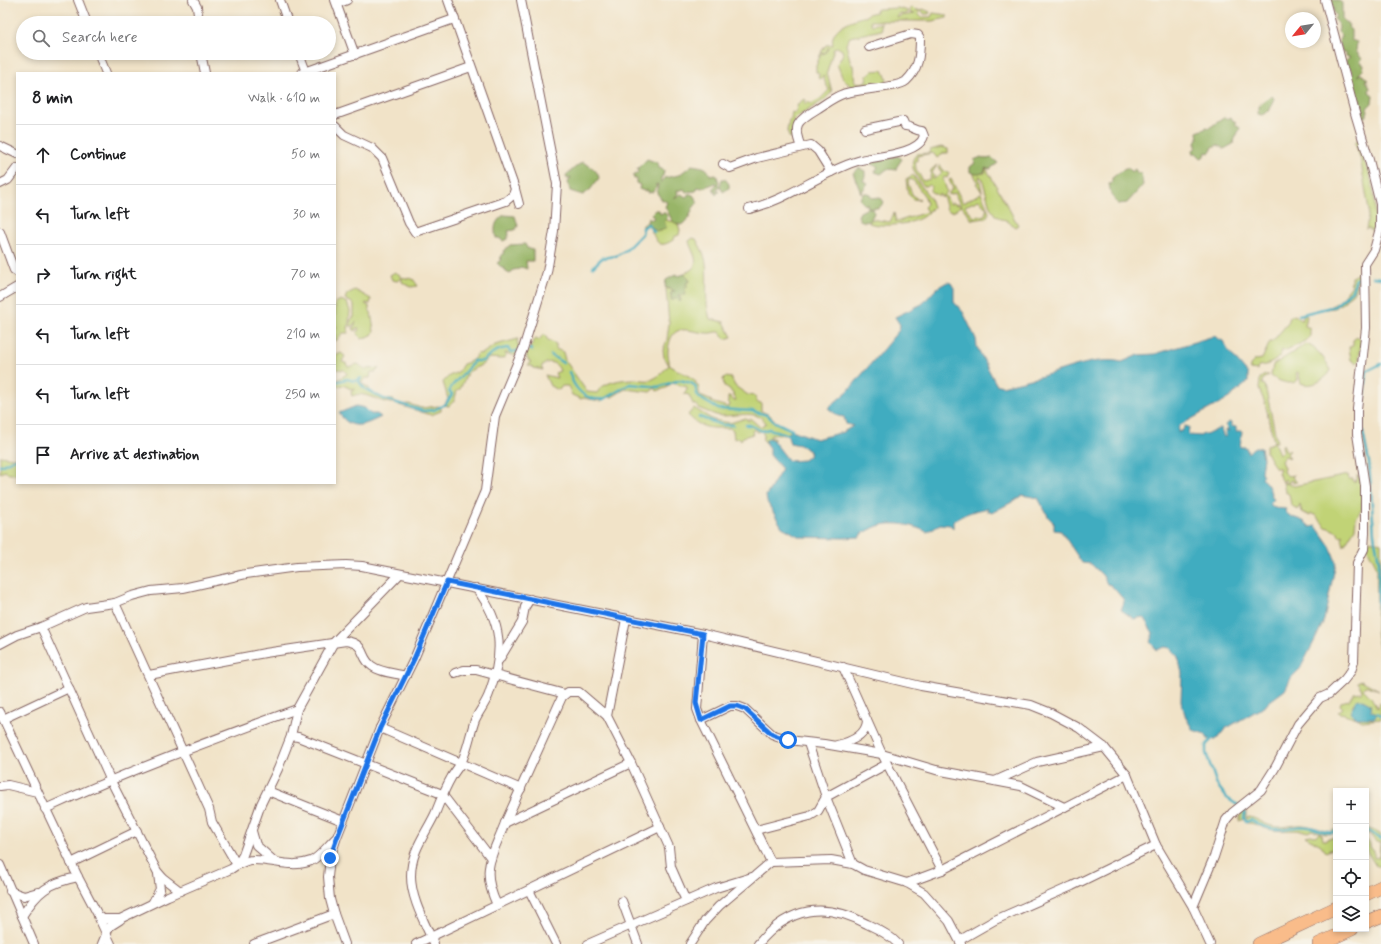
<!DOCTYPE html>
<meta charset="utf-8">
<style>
body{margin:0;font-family:Mynerve,sans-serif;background:#f6f6f6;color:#202124}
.controls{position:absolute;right:12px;bottom:12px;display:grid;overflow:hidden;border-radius:0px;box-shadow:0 2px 6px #0003}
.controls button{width:36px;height:36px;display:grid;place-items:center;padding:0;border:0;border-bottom:1px solid #e0e0e0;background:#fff;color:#202124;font:20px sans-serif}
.compass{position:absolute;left:1285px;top:12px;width:36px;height:36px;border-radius:50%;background:#fff;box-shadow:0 2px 6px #0003;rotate:240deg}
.stop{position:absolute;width:12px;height:12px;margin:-9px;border:3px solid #1a73e8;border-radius:50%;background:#fff}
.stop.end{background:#1a73e8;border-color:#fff;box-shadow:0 1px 4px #0008}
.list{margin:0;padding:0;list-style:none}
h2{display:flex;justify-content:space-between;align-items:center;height:52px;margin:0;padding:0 16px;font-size:17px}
h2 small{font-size:13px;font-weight:400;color:#757577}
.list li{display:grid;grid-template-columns:26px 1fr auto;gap:12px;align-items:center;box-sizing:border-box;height:60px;padding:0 16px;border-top:1px solid #e0e0e0}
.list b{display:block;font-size:15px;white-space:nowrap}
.list em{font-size:13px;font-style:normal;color:#757577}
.icon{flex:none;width:22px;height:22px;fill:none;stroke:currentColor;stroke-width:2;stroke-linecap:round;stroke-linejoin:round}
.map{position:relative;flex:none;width:1381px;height:944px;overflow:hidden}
.search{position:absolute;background:#fff;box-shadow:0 2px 6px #0003;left:16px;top:16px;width:320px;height:44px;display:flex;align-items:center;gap:10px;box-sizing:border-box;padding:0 14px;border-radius:22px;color:#757577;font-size:15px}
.panel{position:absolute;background:#fff;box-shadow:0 2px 6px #0003;left:16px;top:72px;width:320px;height:412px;border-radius:0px}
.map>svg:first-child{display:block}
.green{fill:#c1d376;stroke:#867950;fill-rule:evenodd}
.forest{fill:#98b567;stroke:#716a49}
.water{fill:#41acc0;stroke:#466676}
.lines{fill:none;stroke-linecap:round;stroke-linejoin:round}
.stream{stroke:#41acc0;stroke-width:2.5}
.street-casing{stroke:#846462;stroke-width:10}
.primary-casing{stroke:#846462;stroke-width:14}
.street{stroke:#fff;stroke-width:8}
.primary{stroke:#f9bc8a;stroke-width:13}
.route{stroke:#1a73e8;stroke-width:5}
</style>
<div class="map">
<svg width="1381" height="944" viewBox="0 0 1381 944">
<rect width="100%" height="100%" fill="#f7f3e8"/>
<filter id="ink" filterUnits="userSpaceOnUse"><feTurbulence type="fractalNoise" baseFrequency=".025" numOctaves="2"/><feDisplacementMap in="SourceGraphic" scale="8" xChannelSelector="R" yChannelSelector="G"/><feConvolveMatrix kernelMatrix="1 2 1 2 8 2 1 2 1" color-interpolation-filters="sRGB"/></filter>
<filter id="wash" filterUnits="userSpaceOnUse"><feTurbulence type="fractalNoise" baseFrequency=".012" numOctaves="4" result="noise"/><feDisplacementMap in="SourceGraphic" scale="16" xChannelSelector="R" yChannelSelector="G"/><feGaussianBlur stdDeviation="0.9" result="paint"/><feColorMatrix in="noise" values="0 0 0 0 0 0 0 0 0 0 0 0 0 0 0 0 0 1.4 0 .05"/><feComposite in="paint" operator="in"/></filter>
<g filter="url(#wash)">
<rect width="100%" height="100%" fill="#f1e3c8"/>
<!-- green -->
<g class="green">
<path d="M912 7 915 10 917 9V11L923 9 930 12 929 14H924L922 11 918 13 921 17H931L933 13 947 15V18L933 21H870L872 25 881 23 882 30 850 37 846 44 851 64 853 65 855 82 862 83 866 81 867 76 872 71 883 70 887 79 886 82 853 88 843 79 837 64 843 54 842 50 837 47 834 48 827 72 832 92 824 100 794 119 792 129 793 138 789 137 787 131 789 120 791 119 792 112 795 113 798 104 804 99 806 100 804 103 807 104 808 101 811 104 820 99 829 90 823 78 824 76 819 79 818 76 820 75 816 72V66L821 53 824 54 829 47 825 53 821 52 826 45H833C828 27 856 18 866 16L868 14 876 12 875 11 878 9 898 8 908 11V13L904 14 905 15 899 13 897 18 900 16 915 14 910 13V8Z"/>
<path d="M1359 138 1363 151 1361 153 1364 156C1363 162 1367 166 1369 173 1375 192 1377 212 1373 232L1368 228 1366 230 1369 211 1360 157 1355 143Z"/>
<path d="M941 147 948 149V153H944L937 158 933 153 917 156V161H915L916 169 923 181 930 179 931 170 937 165 932 173 935 176 932 178 934 179 942 173 938 167 940 165 944 171 949 173 947 178 944 177 943 179 947 191 945 195 950 204 952 203 962 206 952 212 947 210 943 195 941 197 939 193 938 196 930 191 931 186 930 185 924 186C917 178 906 163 917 154L929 153 930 150Z"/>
<polygon points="986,168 1018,225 1015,227 1006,220 1001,219 995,215 990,207 982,178 979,176 982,192 976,183 978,182 973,173 985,173"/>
<path d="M913 175 930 198 933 207 931 210H929C922 225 883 228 869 223L871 219 890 222 894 213 896 222 927 212 924 207 927 204 925 197 913 180 909 179 908 184 913 196 920 200 913 199 908 194 906 179Z"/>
<polygon points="951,179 963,203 981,193 987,206 985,207 979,200 965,206 974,217 985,215 987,207 989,213 986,218 972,220 958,201 955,193 949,195 949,192 953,189 949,180"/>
<path d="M667 219 668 221H672L678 224 680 230 679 235 674 237 673 240C654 253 656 233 647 225L642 226 647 222 656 231H661L665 224 664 220Z"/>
<path d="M693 238 696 239C700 246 705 255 706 263 708 281 704 300 710 319L724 322 732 337 725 339 720 332C715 331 711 334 707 333 688 332 672 320 668 350 667 355 670 360 669 365 678 371 687 374 696 381L695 383 698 385 700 396 712 401 711 402 727 407H729L730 404 728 402V397L730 396 734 401 736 400 732 392 724 386 723 379 725 377 731 378 735 386 748 395 755 396 757 402 761 403V411L770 415 778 424 792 430 787 435 771 434 770 437 774 438V440L769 438 766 440V444L763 439H762L764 436 762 431 757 432 755 429 752 431 753 434 743 437 741 440 740 438 734 439 733 430 730 428C711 428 702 430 688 415L694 408 713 420 730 423 746 418 748 421 751 419 760 427 766 423C757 407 730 419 716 415 710 413 704 410 698 408V406L693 404 689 395 684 394 687 390V387L672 383 666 388 657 391 655 388 650 392 625 389 612 397 608 396 601 401 583 398 581 399 572 395 568 386H562L559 390 550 386 545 375 557 378 555 373 560 371C558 365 553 361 546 363L541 367 543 370 533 368V366H528L531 362 528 360 526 354 535 339 539 340 544 334 548 340 556 344V349L563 352 565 360 587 392 597 393C602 382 622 379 634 379 640 379 647 382 653 379 660 376 663 371 669 365L664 357 663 350 667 340 669 323 666 288 675 291 670 294 671 296 681 299 679 295 683 292 686 283 690 281 689 278 684 274C686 271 689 272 692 269 701 261 690 249 689 241Z"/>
<polygon points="395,272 400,275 400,277 413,279 418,286 411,287 402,282 402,278 397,281 392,280 390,275"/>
<polygon points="1358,273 1362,274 1361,280 1356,283 1355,285 1357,286 1352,294 1345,299 1345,301 1335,308 1325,309 1339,302 1352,285 1350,283 1352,282 1352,277"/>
<polygon points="355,290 371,299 370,304 366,303 365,304 369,306 369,310 371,312 374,331 372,335 362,339 357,334 359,328 356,328 356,331 353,329 356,322 351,327 350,325 351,319 354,317 354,304 345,299 347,294"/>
<polygon points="341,300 347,303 350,311 348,331 348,333 343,333 335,342 335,327 337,327 335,325 335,303"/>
<path d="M1295 315 1302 321 1304 315 1307 316 1305 326 1310 328V336L1306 341 1284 351 1282 350C1281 360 1267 366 1259 366L1257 370 1250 369V365L1255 360 1262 359 1270 342H1272L1288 323 1290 317Z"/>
<polygon points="1357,337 1361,340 1359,361 1356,363 1351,360 1349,347 1353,346 1353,340"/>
<path d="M518 339 517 343 520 347 516 356 505 353V355H507L502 359 489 358 483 364 468 372 460 389 457 391 454 401 449 406 444 405 448 399 443 382 449 376 458 372 463 364C470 362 474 360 477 354L483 353 495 345Z"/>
<path d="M1306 344C1318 348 1325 360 1331 370 1326 380 1311 388 1301 383L1298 372 1296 373 1298 380C1291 387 1276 380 1271 376L1273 365Z"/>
<path d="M341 353 345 356 342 362 346 363 348 367 358 364 365 369 379 368 376 372H371L370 378H366L361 383 369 388V391L384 399 394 400 397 403C380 405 367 390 352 396L351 392 355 389V388L351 389 343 385 335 387V381L347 374 344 370 335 369 336 360 335 356Z"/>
<path d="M1265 375H1269L1263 379 1262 384 1265 385 1277 442H1274L1279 454 1283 451 1282 446 1283 444 1286 451 1290 450 1287 454 1290 458 1285 456 1281 461 1284 468 1283 472 1288 476 1294 475 1292 477 1297 482 1292 483 1294 481 1290 480 1289 483H1287L1285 479 1283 482 1294 486 1348 475 1349 479H1353V482L1357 480V475L1359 476 1361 481H1359L1362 484V509L1356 518 1355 528 1344 546 1342 538 1344 535 1339 536 1338 532 1326 527 1315 515 1311 514 1310 516 1302 512 1300 505 1298 510 1291 505 1289 494 1285 492 1283 482 1278 473 1280 468H1276C1271 462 1269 458 1266 452V446L1274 442 1265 403 1259 389 1260 378Z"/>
<polygon points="409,404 421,408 439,406 441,408 441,411 431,415 399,405"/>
<polygon points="17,455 17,474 9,474 5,471 0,473 0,456 14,458"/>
<path d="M1370 540 1381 543V657L1376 632 1377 569C1375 559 1363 549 1370 540Z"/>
<path d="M1361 680 1379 690 1368 686H1365L1363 689 1371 697 1377 708 1379 703 1381 704V719L1362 721 1357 718 1338 712 1343 708 1340 705 1341 702 1349 700 1354 693 1361 692 1362 690 1357 682ZM1355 702 1372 708 1370 710 1377 714 1372 719 1368 717 1357 718 1351 711 1353 710V704Z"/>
<path d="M1246 807V819L1249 817C1257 818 1263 824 1272 826 1281 829 1293 824 1303 825 1313 826 1321 830 1330 832L1336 829V833L1326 834 1312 830 1308 832C1296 828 1285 832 1273 830 1263 829 1254 822 1246 823L1245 819 1239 821 1242 810Z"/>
<polygon points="1366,828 1375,831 1381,835 1381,863 1379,866 1376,866 1366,850 1366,839 1370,844 1370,847 1374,850 1374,858 1379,857 1380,843 1376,842 1369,833 1366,835"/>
<polygon points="1319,833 1322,835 1323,840 1327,840 1328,838 1336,837 1336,847 1326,852 1321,845 1305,836 1311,835 1315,836"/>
</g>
<!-- forest -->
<g class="forest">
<polygon points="1328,0 1338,0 1342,3 1342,20 1349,25 1348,27 1351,30 1351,40 1357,42 1356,51 1362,59 1360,62 1364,65 1363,70 1357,76 1361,74 1368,79 1366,80 1370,88 1369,92 1373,95 1372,103 1367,108 1368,111 1365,117 1358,118 1357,109 1363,105 1359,104 1361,99 1355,100 1356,96 1354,94 1352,89 1355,87 1352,88 1348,78 1353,73 1352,70 1346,65 1346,60 1350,57 1346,56 1345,52 1342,52 1339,41 1341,35 1338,32 1339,27 1334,18 1336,16 1333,11 1334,8"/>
<path d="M1272 96 1274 98 1270 110 1262 115 1258 114C1258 103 1264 100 1272 96Z"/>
<path d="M1225 117 1227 119 1231 117 1233 121H1235L1236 125 1240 128C1240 129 1234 140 1233 144L1224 149 1218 145 1213 147 1209 153 1206 152 1205 156 1201 158 1196 153H1192L1193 150 1196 148V144L1194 143 1198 139 1197 132 1205 129 1206 127 1209 128Z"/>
<polygon points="898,156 902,159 896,168 897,170 887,169 881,174 875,172 878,167 869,163"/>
<path d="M981 157 986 159 992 158 998 163 990 169 985 168V171C979 176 976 174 970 172V167L975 163 974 160Z"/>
<path d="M647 159 658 163 659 168 664 170 663 176 661 177V183L664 178 679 175 692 165C700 167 707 165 710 175L716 174 719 182 718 184 720 186 722 179H725L729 184V188L723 192 720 186 716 189 719 191 716 195 713 188 717 184 716 183 702 188 698 187 696 191 686 192 684 189 677 191 678 194 674 198 681 194 686 197 690 194 693 195 698 202 693 208 688 220 681 225C670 223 671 216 665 207L667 202 662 200 657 193 658 184 655 185 657 186 653 192 648 193V190L644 191 639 189 640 185 636 183V178L634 179 633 176 638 172 637 169Z"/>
<path d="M582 162C590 166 597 169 599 178L590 190 583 195 570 191 568 182 571 178 567 179 566 175Z"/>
<polygon points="859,168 865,171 865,177 863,181 868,183 861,193 853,173"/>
<polygon points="1125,168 1129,168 1131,172 1135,169 1137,173 1141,173 1143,185 1127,203 1118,204 1111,195 1109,184 1112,182 1112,178"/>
<polygon points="864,193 868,193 872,198 880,197 884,202 879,208 869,208 873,210 874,213 870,221 865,222 860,220 858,216 860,212 868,208 867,204 865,205 860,200 861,196"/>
<polygon points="655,210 659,210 660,214 664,212 668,217 664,221 666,227 661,231 656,231 647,222 648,218 650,220 654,218 651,214"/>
<path d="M504 215 515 216 518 226 515 230 508 231 509 234 507 239 503 241 499 238H496C494 228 494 222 504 215Z"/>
<polygon points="525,244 527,248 533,250 533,261 526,261 527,269 521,267 519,269 513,270 510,274 506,272 504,267 503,269 497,263 500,261 501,255 504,253 503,251 510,245"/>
<polygon points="677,274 678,276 685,274 690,281 686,283 688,287 685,287 685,295 679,295 681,301 680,302 675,297 674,300 671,300 671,292 675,291 665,287 666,280"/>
</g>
<!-- water -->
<g class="water">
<path d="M947 282 951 283 954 288V302L963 312 976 339 977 347 996 384 1002 386C1015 383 1027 380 1039 377 1065 370 1095 356 1122 362L1138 355 1155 354 1214 336 1223 341 1228 350 1248 374V382L1229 398 1179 426 1178 432 1182 431 1185 426 1189 427 1188 435 1201 436 1203 433 1206 435 1220 428 1224 437 1226 436 1225 430 1229 431 1225 425 1229 422 1231 423V426L1236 427V431H1242L1240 447H1246L1248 453C1252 449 1254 445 1261 448L1263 458 1261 472 1263 476 1261 478C1267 483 1271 489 1271 496L1274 499 1270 504 1275 508 1286 509 1285 511C1292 521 1302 516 1310 527L1316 526 1330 546 1336 562 1324 620 1317 636 1300 669 1291 678 1285 690 1258 710 1225 729 1217 739H1208L1205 734 1193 730 1186 718 1181 701 1182 673 1178 657 1170 648 1165 647 1157 650 1150 642 1153 633 1143 617 1134 619 1121 610 1124 602 1123 599 1111 585 1107 584 1103 576 1091 564 1082 563 1061 531 1054 530V523L1049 518 1038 498 1022 495C1013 503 1001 507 992 513L987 511 988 508C974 511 964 513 953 522V528L950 525 940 524 927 532C913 525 895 521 878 526 872 528 867 532 861 534L860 537 843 538 800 537 782 527 767 502 766 496 782 469 770 455V449L766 444V440L769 438 772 439 789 461 804 460 809 456 810 451 800 445 790 443 787 434 792 430 816 439 843 432 853 426 846 424 844 417 838 416 828 408 848 391 899 330 900 325 895 317 922 304 937 288Z"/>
<path d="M356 406 365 408 371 414H377L381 417C365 425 351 432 339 413Z"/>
<polygon points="1361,699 1370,704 1372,708 1370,710 1377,713 1375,718 1357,718 1350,712 1356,700"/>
</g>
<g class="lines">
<!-- stream -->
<g class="stream">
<polyline points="593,267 602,258 616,256 626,250 642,234 643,228 648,224 654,232"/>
<polyline points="1373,277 1381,278"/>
<polyline points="1299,315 1335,306 1352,290 1356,279 1362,277"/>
<polyline points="529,349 532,350"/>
<polyline points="551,355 563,363"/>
<polyline points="1381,364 1367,371 1362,428 1369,462 1374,534 1379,562 1378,601 1381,642"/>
<path d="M569 372C574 389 585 401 604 399L630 384 658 387 680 380 691 383 695 386 698 397 718 409 752 411 767 415 775 422 792 430"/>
<path d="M335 382 347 379 355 381 361 378 359 382 365 389 384 399 423 411 434 410 446 404 452 394 449 391C453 382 465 374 470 365L473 364V361H483C490 353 497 349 508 348L510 352 518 351"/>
<polyline points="699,417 722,425 733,425"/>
<polyline points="746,425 750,425 762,431 769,429 787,434"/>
<polyline points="0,466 17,458"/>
<polyline points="1377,713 1381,715"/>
<path d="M1212 739 1206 745V753L1217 785 1227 798 1245 810 1244 818 1246 822 1251 820C1258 824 1264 828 1274 829 1285 830 1297 825 1309 827 1318 828 1326 835 1336 832"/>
<polyline points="1366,830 1381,839"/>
</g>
</g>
</g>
<g filter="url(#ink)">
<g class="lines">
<defs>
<g id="street">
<polyline points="78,0 87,23"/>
<polyline points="193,0 197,7 199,23"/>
<polyline points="280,0 288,23"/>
<polyline points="335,0 355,55"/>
<polyline points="337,4 347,0"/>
<polyline points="98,53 106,73"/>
<polyline points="201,53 205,73"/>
<polyline points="299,53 306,72"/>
<polyline points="302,73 454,19"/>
<polyline points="335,115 471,67"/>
<polyline points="335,126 344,135 372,148 382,158 409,223 415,232 506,201 513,195 515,189 448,0"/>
<polyline points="0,146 17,154"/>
<path d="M801 147C792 125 797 121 817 109 825 104 834 97 843 94 857 89 898 88 906 81 919 69 920 55 920 38L918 35 911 34 869 47"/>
<polyline points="723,164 730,168 757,158 811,145 818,151 831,172"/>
<polyline points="0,184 8,180 17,168"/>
<polyline points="515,189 519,204"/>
<path d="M749 209C789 200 822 171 861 160 878 156 919 154 924 136L922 131C915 131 912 126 905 126L903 121 865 129"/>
<polyline points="0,232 14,270 17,272"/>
<polyline points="0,297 17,287"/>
<path d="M115 603 209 809 212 822 237 865C242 863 247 860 252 860 272 859 291 869 311 861 320 857 328 845 336 838"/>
<polyline points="626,619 607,716 631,763 669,847 671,867 686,901"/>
<polyline points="41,627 110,779 157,871 163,878 180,891"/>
<polyline points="703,634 697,709 701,720 771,862"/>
<polyline points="0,644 17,635 41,627 86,607 115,603 132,596 151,591 183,588 246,574 297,567 346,565 362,566 447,583 703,634 921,686 1031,705 1051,713 1079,728 1104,747 1127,775 1156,845 1193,907 1210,944"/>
<polyline points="499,660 522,622 525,607 530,599"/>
<polyline points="843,667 882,754 942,870"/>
<polyline points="455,673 464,670 476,670 565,694"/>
<path d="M149 675 265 653 346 641C367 644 359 657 372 666 381 673 395 673 406 676"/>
<polyline points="0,712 78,877 98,915 103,919 120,919 168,896 231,869 237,865 243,855 261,804 278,769 291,736 297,709 334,642 399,575"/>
<polyline points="3,719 69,688"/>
<polyline points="701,720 730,706 737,706 745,709 772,734 788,740 824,744 882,754 936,770 1021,786 1064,807"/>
<polyline points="380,728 521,789"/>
<polyline points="291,736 298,737 442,794 491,858"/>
<polyline points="808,743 826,797 853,864"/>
<path d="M837 745C850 742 866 736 867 721"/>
<polyline points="995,781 1037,762 1104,747"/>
<polyline points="0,786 8,785 37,792"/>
<polyline points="268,791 343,821"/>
<path d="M45 809C128 771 212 740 297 709"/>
<polyline points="505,823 562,697 568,692 579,692 607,716"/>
<polyline points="756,830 810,816 818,811 826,797 887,764"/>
<polyline points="252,831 256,845 275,862"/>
<polyline points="71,863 137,831"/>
<polyline points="0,865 34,944"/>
<polyline points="907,883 942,870 1127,775"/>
<polyline points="529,890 556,944"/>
<polyline points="10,891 24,896 38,892"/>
<polyline points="622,901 638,944"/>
<polyline points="153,902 160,889 158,874"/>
<path d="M497 905C480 869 492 856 505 823L631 763"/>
<polyline points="1193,907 1214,857 1226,820 1232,813 1261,790 1275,768 1298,724 1320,698 1329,694 1344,680 1351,671 1354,662 1357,563 1364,549 1365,533 1365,486 1357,434 1357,409 1366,328 1365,264 1374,250 1380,228 1380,204 1369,160 1355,113 1325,0"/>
<path d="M22 916C38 891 48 883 78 877"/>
<polyline points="98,916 111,944"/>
<polyline points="960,940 995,920 1072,886 1156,845"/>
<polyline points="102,944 109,927 120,920"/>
<polyline points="254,944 334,914"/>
<polyline points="345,944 334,914 330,899 328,877 330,858 337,837 380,728 414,659 485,491 495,416 523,349 547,272 554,231 557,184 521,0"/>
<polyline points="416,944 660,827"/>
<path d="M434 944C425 923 411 899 411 876 411 851 425 835 435 814 440 802 444 790 451 778 454 772 459 767 462 761 468 748 470 734 475 720 479 711 486 703 489 694 504 652 503 623 476 588"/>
<polyline points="588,944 716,888 752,877"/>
<polyline points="690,944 705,921 719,906 771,862 831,860 853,864 864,870 907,883 924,893 949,921 961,944"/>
<path d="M758 944C789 907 824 901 867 924 878 929 890 935 898 944"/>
</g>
<g id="primary">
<polyline points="1366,894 1381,887"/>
<polyline points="1366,922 1381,916"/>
<polyline points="1259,944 1336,908"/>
<polyline points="1319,944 1352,929"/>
</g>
</defs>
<!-- street casing -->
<use href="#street" class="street-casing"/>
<!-- primary casing -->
<use href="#primary" class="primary-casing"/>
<!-- street -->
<use href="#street" class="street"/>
<!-- primary -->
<use href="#primary" class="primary"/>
</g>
</g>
<g class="lines" filter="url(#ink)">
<!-- route -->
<polyline class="route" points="330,858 337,838 380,728 414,659 447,582 703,634 696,703 701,720 730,706 737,706 745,709 772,734 788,740"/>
</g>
</svg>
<div class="controls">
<button>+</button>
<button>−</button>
<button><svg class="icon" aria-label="locate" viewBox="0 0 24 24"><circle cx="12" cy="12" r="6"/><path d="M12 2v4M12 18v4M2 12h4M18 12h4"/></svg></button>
<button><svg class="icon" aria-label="layers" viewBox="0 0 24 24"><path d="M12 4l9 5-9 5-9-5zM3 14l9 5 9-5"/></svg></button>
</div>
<svg class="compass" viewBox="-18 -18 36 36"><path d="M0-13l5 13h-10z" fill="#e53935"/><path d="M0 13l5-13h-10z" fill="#757577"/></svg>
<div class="stop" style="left:788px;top:740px"></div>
<div class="stop end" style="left:330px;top:858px"></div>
<div class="search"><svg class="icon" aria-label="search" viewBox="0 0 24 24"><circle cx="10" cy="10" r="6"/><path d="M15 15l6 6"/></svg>Search here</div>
<section class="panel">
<h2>8 min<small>Walk · 610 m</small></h2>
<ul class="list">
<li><svg class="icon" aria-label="ahead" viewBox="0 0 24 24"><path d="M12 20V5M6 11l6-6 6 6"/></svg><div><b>Continue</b></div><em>50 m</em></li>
<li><svg class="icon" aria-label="left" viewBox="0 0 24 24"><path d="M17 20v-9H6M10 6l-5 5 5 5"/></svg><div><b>Turn left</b></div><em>30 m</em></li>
<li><svg class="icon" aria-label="right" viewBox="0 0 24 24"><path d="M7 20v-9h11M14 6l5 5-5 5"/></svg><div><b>Turn right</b></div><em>70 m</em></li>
<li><svg class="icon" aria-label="left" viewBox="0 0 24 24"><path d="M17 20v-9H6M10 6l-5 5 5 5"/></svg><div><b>Turn left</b></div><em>210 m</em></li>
<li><svg class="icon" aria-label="left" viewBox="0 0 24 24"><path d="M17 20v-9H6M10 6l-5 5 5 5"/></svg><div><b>Turn left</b></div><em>250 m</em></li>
<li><svg class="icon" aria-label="arrive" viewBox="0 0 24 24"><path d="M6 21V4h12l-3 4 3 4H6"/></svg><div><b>Arrive at destination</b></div></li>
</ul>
</section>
</div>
